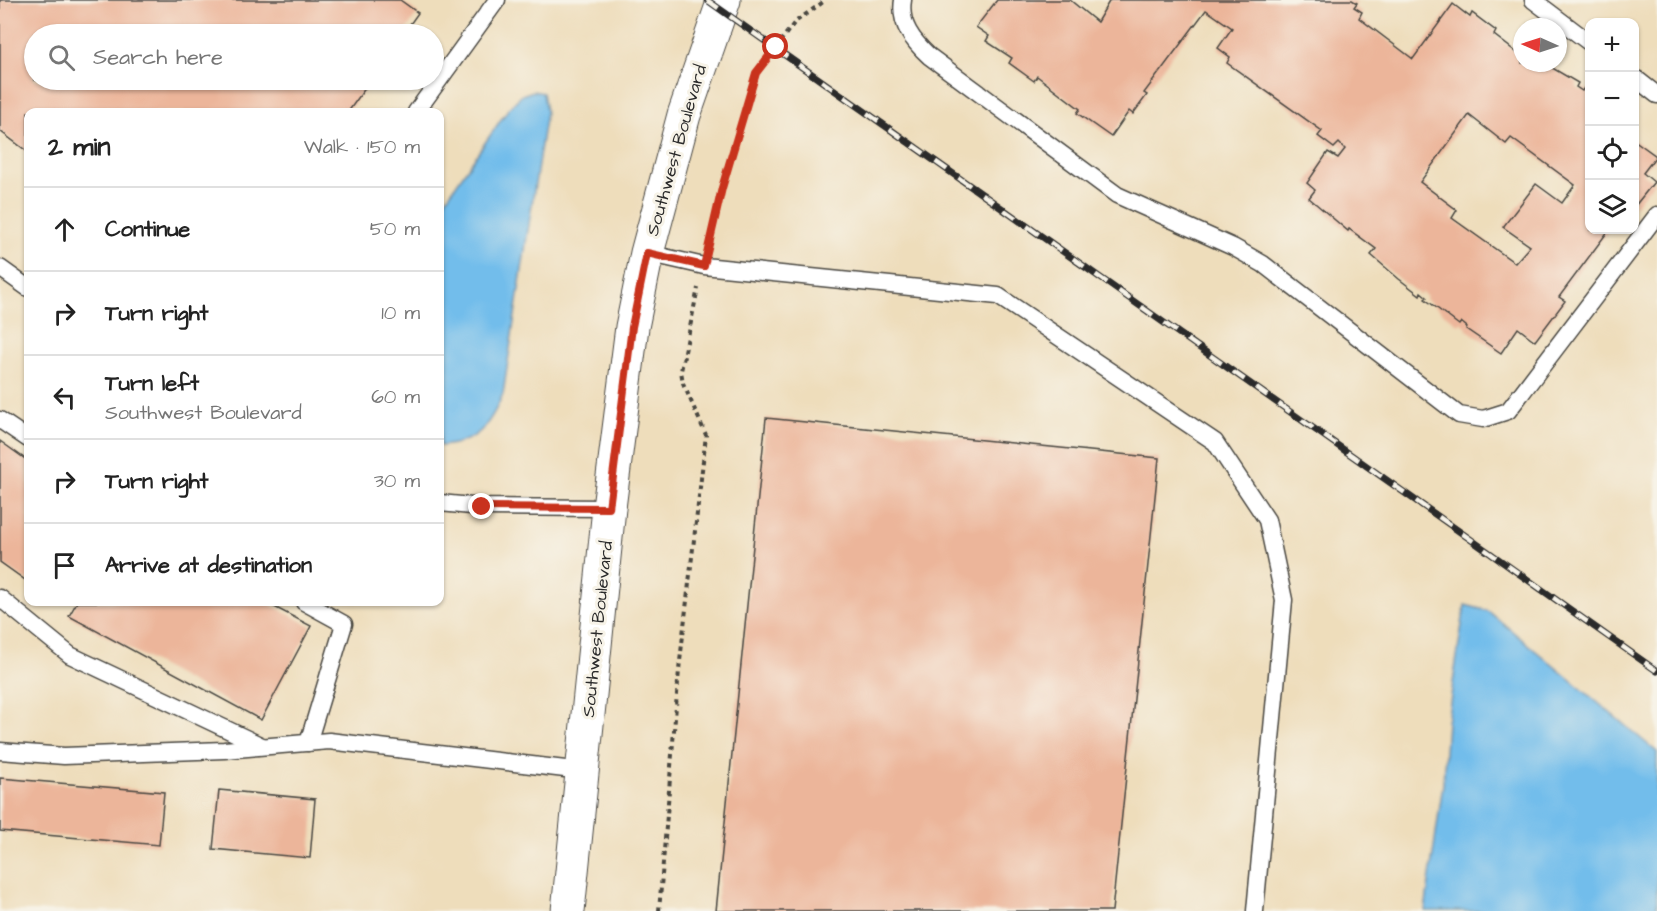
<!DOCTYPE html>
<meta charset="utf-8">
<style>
body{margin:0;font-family:"Architects Daughter",sans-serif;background:#f6f6f6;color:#222}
.controls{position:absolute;right:18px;top:18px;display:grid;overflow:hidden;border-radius:12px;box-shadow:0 2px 4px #0004}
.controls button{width:54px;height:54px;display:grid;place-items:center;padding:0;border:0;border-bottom:2px solid #e0e0e0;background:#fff;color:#222;font:30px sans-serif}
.compass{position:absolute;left:1513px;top:18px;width:54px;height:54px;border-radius:50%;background:#fff;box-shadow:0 2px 4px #0004;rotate:273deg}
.stop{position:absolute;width:18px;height:18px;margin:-14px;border:4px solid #c8321e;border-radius:50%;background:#fff}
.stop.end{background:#c8321e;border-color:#fff;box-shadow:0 2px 6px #0008}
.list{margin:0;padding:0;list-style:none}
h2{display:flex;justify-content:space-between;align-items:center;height:78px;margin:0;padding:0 24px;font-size:26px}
h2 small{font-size:20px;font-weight:400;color:#767676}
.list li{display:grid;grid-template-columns:39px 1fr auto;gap:18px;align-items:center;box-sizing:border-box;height:84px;padding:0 24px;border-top:2px solid #e0e0e0}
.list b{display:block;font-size:22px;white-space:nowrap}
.list p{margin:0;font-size:20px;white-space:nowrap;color:#767676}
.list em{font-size:20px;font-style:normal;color:#767676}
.icon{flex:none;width:33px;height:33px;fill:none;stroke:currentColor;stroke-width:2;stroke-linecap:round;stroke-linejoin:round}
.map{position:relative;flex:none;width:1657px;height:911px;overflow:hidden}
.search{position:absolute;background:#fff;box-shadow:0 2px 4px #0004;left:24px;top:24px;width:420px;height:66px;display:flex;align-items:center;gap:15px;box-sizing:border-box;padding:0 21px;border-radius:33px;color:#767676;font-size:22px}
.panel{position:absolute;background:#fff;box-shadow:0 2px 4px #0004;left:24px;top:108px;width:420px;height:498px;border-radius:12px}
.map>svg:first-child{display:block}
.water{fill:#72bdeb;stroke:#4e748b;stroke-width:1.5}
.building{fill:#ecb59a;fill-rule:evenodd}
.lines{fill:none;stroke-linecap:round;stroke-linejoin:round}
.service-casing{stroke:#484641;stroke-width:19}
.tertiary-casing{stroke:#484641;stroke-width:35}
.path{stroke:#484641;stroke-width:4;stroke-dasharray:4.5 4.5;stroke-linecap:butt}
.service{stroke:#fff;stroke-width:16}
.tertiary{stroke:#fff;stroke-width:33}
.rail-casing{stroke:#2b2b2b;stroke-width:7}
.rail{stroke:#f7f3e8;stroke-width:4.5;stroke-dasharray:14;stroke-linecap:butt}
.route{stroke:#c8321e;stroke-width:8}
.labels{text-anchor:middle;stroke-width:6;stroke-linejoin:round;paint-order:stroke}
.street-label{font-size:18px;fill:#2b2b2b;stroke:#f7f3e8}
</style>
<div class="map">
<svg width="1657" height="911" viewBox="0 0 1657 911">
<rect width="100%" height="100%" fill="#f7f3e8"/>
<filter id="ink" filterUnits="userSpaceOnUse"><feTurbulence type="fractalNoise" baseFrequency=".0167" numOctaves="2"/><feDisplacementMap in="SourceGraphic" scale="12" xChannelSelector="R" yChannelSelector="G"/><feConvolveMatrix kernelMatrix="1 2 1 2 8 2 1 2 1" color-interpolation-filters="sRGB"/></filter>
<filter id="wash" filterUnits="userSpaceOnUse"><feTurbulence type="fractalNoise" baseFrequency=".008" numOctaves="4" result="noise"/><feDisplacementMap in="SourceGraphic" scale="24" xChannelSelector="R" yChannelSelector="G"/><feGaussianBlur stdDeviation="1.35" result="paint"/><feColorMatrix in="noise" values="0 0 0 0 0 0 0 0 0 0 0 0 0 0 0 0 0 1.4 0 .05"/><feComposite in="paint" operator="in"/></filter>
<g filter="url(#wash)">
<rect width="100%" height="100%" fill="#edb"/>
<!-- water -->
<g class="water">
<path d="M533 91 543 93 546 112 503 394C489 427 477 443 440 446V208L509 108 522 95Z"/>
<polygon points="1465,605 1488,611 1657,752 1657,911 1425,911 1443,784 1447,722"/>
</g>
<g id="blocks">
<!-- building -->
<g class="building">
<polygon points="0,0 400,0 418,13 403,34 34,34 34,80 371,80 348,112 28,112 28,152 0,131"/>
<path d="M997 0H1070L1097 22 1110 0H1352L1357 3 1354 7 1362 12 1359 18 1413 59 1453 4 1470 17 1472 13 1496 31 1494 35 1520 55 1522 53V63H1544L1578 83 1576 87 1582 91 1584 88 1590 92V230H1609L1559 297 1565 301 1535 341 1518 328 1501 353 1466 329 1467 327 1461 322 1459 325 1425 299 1427 297 1421 292 1420 295 1399 279 1371 255 1376 249 1349 229 1348 231 1309 198 1315 190 1307 183 1328 152 1338 158 1345 149 1339 143 1334 148 1318 136 1322 131 1227 63 1230 57 1218 48 1232 28 1206 10 1144 93 1147 95 1133 114 1129 111 1111 137 1077 113 1080 109 1037 76 1034 81 1009 63 1012 58 986 41 989 36 976 27ZM1469 115 1506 144 1511 138 1575 185 1562 203 1536 184 1503 227 1530 246 1515 263 1452 218 1457 210 1420 182Z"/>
<polygon points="1634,140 1656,156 1643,173 1654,182 1634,207"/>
<polygon points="766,418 1159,458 1112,911 716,911"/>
<polygon points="0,441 28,461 28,582 0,562"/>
<polygon points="77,602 265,602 311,626 261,720 69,616"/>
<polygon points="0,778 164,792 159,845 0,831"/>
<polygon points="219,790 315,799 310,858 213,849"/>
</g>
</g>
</g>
<g filter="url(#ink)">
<use href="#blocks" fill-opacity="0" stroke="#484641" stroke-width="1.5"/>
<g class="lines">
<defs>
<g id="service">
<path d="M903 0C899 24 913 41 929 56L1117 195 1233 247 1263 264 1459 415 1483 419 1508 411 1657 215"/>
<polyline points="1533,0 1590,43"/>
<polyline points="1634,77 1657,95"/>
<polyline points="416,112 497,0"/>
<polyline points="647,253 704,266 998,296 1215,442 1267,520 1284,600 1255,911"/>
<polyline points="0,268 28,288"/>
<polyline points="0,420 28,439"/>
<polyline points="440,503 482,507 609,508"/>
<polyline points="0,598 70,655 262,746"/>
<polyline points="304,602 344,624 308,743"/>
<polyline points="0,751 64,756 224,750 329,741 582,771"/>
</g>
<polyline id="tertiary" points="568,911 609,508 632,327 647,253 684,115 724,0"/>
</defs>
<!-- service casing -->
<use href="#service" class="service-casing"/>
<!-- tertiary casing -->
<use href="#tertiary" class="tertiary-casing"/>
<!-- path -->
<g class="path">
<polyline points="709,243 722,188 756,73 795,22 826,0"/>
<polyline points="659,911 679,670 706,435 683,383 681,371 698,288"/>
</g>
<!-- service -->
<use href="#service" class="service"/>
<!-- tertiary -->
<use href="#tertiary" class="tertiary"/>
<defs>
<polyline id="rail" points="707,0 1657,671"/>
</defs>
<!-- rail casing -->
<use href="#rail" class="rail-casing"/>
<!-- rail -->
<use href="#rail" class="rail"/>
</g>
</g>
<g class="lines" filter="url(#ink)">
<!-- route -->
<polyline class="route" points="482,507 609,508 632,327 647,253 704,266 722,188 756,73 776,47"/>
</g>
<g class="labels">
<!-- street labels -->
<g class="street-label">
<text transform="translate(676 150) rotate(-74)" y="6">Southwest Boulevard</text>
<text transform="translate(597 629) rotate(-84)" y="6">Southwest Boulevard</text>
</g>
</g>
</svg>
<div class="controls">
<button>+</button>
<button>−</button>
<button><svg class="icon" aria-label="locate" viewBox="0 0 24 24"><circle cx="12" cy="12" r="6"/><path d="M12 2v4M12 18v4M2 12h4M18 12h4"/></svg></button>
<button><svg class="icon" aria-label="layers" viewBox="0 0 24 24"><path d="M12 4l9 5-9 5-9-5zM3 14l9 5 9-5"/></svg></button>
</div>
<svg class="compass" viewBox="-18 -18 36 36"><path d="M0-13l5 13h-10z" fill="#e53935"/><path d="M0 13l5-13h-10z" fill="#767676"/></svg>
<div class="stop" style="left:776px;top:47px"></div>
<div class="stop end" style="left:482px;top:507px"></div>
<div class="search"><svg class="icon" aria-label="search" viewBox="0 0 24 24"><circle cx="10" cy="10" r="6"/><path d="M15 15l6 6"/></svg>Search here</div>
<section class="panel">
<h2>2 min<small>Walk · 150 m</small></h2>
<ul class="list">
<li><svg class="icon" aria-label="ahead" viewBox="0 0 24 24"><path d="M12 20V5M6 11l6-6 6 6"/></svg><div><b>Continue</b></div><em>50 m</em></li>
<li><svg class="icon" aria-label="right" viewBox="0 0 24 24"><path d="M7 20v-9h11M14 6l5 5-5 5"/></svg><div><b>Turn right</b></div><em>10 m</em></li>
<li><svg class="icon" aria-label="left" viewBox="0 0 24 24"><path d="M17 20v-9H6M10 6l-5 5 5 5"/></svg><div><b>Turn left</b><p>Southwest Boulevard</p></div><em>60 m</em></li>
<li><svg class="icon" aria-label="right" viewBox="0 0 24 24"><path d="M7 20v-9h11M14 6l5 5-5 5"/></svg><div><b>Turn right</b></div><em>30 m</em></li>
<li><svg class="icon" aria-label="arrive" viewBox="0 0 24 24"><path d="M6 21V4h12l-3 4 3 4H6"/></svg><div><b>Arrive at destination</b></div></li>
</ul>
</section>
</div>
